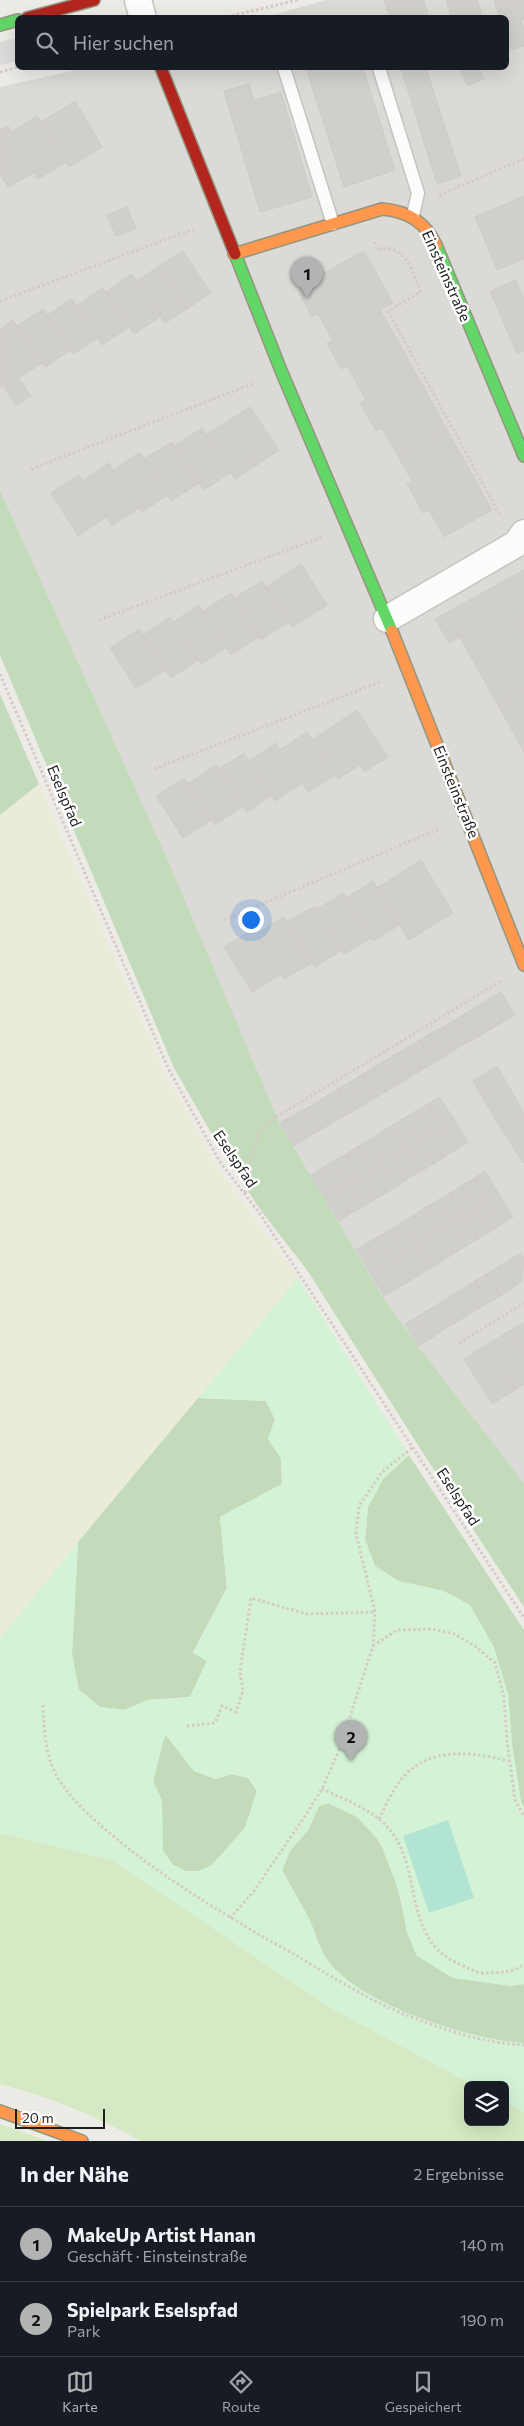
<!DOCTYPE html>
<html lang="de">
<meta charset="utf-8">
<style>
body{margin:0;font-family:Commissioner,sans-serif;background:#20242c;color:#f1f3f6}
.controls{position:absolute;right:15px;bottom:15px;display:grid;overflow:hidden;border-radius:8px;box-shadow:0 5px 20px #0002}
.controls button{width:45px;height:45px;display:grid;place-items:center;padding:0;border:0;border-bottom:1px solid #363941;background:#171b24;color:#f1f3f6;font:25px sans-serif}
.scale{position:absolute;left:15px;bottom:12px;width:90px;box-sizing:border-box;padding-left:5px;border:2px solid #1e1e1e;border-top:0;font-size:14px;line-height:18px;white-space:nowrap;color:#1e1e1e;-webkit-text-stroke:4px #fff;paint-order:stroke}
.you{position:absolute;left:250px;top:919px;width:18px;height:18px;margin:-12px;border:4px solid #fff;border-radius:50%;background:#1a73e8;box-shadow:0 0 0 8px #1a73e833}
.badge{display:grid;place-items:center;width:32px;height:32px;border-radius:50%;background:#b2b4b4;color:#111;font-size:16px;font-weight:700}
.pin{position:absolute;translate:-50% -41px;filter:drop-shadow(0 1px 2px #0008)}
.pin::after{content:'';position:absolute;top:26px;width:18px;height:15px;background:inherit;clip-path:polygon(0 0,100% 0,50% 100%)}
.list{margin:0;padding:0;list-style:none}
h2{display:flex;justify-content:space-between;align-items:center;height:65px;margin:0;padding:0 20px;font-size:21px}
h2 small{font-size:16px;font-weight:400;color:#9ea1a6}
.list li{display:grid;grid-template-columns:32px 1fr auto;gap:15px;align-items:center;box-sizing:border-box;height:75px;padding:0 20px;border-top:1px solid #363941}
.list b{display:block;font-size:19px;white-space:nowrap}
.list p{margin:0;font-size:16px;white-space:nowrap;color:#9ea1a6}
.list em{font-size:16px;font-style:normal;color:#9ea1a6}
.icon{flex:none;width:28px;height:28px;fill:none;stroke:currentColor;stroke-width:2;stroke-linecap:round;stroke-linejoin:round}
.map{position:relative;flex:none;width:524px;height:2141px;overflow:hidden}
.search{position:absolute;background:#171b24;box-shadow:0 5px 20px #0002;left:15px;right:15px;top:15px;height:55px;display:flex;align-items:center;gap:12px;box-sizing:border-box;padding:0 18px;border-radius:8px;color:#9ea1a6;font-size:19px}
.sheet{height:215px;background:#171b24}
nav{display:flex;justify-content:space-around;align-items:center;box-sizing:border-box;height:70px;border-top:1px solid #363941;background:#171b24;font-size:14px;color:#9ea1a6}
nav a{display:grid;justify-items:center;gap:2px}
nav .on{color:#b2b4b4}
.map>svg:first-child{display:block}
.residential{fill:#dbdad7}
.farmland{fill:#eaecd9}
.grass{fill:#d5eac4}
.forest{fill:#c4dbbb}
.park{fill:#d4f3d6;fill-rule:evenodd}
.pitch{fill:#b1e4d2}
.parking{fill:#dddcda}
.building{fill:#d0cfcb;stroke:#cfccc7}
.lines{fill:none;stroke-linecap:round;stroke-linejoin:round}
.lane-casing{stroke:#c5c4c2;stroke-width:15}
.street-casing{stroke:#c5c4c2;stroke-width:29}
.fast-casing{stroke:#92967e;stroke-width:14}
.slow-casing{stroke:#92967e;stroke-width:14}
.jam-casing{stroke:#92967e;stroke-width:14}
.path{stroke:#d6cac6;stroke-width:3;stroke-dasharray:2.5 2.5;stroke-linecap:butt}
.lane{stroke:#fcfcfb;stroke-width:12}
.street{stroke:#fcfcfb;stroke-width:26}
.fast{stroke:#63d668;stroke-width:11}
.slow{stroke:#ff974d;stroke-width:11}
.jam{stroke:#b3261e;stroke-width:11}
.labels{text-anchor:middle;stroke-width:5;stroke-linejoin:round;paint-order:stroke}
.street-label{font-size:15px;fill:#1e1e1e;stroke:#fff}
</style>
<div class="map">
<svg width="524" height="2141" viewBox="0 0 524 2141">
<rect width="100%" height="100%" fill="#ecebe6"/>
<!-- residential -->
<polygon class="residential" points="326,0 524,0 524,1483 418,1346 383,1297 280,1124 167,858 0,490 0,87 85,68 506,68 506,18 266,17"/>
<!-- farmland -->
<polygon class="farmland" points="39,784 165,1074 218,1168 298,1278 0,1639 0,815"/>
<!-- grass -->
<g class="grass">
<path d="M0 1833 112 1860 331 2008 474 2085H468V2122H505V2102L524 2112V2141H141C96 2116 50 2097 0 2084Z"/>
<polygon points="0,2124 48,2141 0,2141"/>
</g>
<!-- forest -->
<g class="forest">
<polygon points="0,490 167,858 280,1124 383,1297 418,1346 524,1483 524,1607 421,1450 307,1270 262,1212 225,1157 174,1068 0,655"/>
<polygon points="0,694 39,784 0,815"/>
<polygon points="198,1398 266,1401 275,1419 268,1439 281,1458 282,1484 220,1517 227,1588 193,1652 207,1661 190,1697 148,1700 124,1710 100,1707 79,1690 72,1654 78,1542"/>
<polygon points="409,1455 524,1630 524,1808 521,1802 512,1745 508,1694 444,1591 398,1581 375,1566 365,1540 368,1507 383,1479"/>
<polygon points="165,1734 194,1771 216,1779 232,1774 248,1778 257,1791 245,1828 212,1865 199,1871 185,1871 173,1865 163,1851 153,1781"/>
<path d="M328 1803C337 1808 349 1811 357 1817 390 1841 401 1896 407 1933L510 1986 524 1984V2043C473 2041 354 2003 326 1958 318 1946 315 1930 308 1917 300 1901 290 1886 282 1870L290 1851 308 1830 319 1806Z"/>
</g>
<!-- park -->
<path class="park" d="M298 1278 409 1455 383 1479 368 1507 365 1540 375 1566 398 1581 444 1591 470 1605 494 1647 508 1694 512 1745 521 1802 524 1808V1984L510 1986 453 1978 417 1956 407 1933 401 1896 380 1842 357 1817 329 1803 319 1806 308 1830 290 1851 282 1870C290 1886 300 1901 308 1917 315 1930 318 1946 326 1958 354 2003 473 2041 524 2043V2112L505 2102V2085H474L331 2008 112 1860 0 1833V1639L78 1542 72 1654 79 1690 100 1707 124 1710 148 1700 190 1697 207 1661 193 1653 227 1588 220 1517 282 1484 281 1458 268 1439 275 1419 266 1401 198 1398ZM165 1734 194 1771 216 1779 232 1774 248 1778 257 1791 245 1828 212 1865 199 1871H185L173 1865 163 1851 162 1800 153 1781Z"/>
<!-- pitch -->
<polygon class="pitch" points="448,1820 474,1898 429,1913 403,1836"/>
<!-- parking -->
<polygon class="parking" points="17,38 17,61 0,65 0,42"/>
<!-- building -->
<g class="building">
<polygon points="384,0 424,0 429,18 390,18"/>
<polygon points="446,0 477,0 483,18 452,18"/>
<polygon points="494,0 524,0 524,19 521,20 524,29 524,46 511,50 506,38 506,18 500,18"/>
<polygon points="306,68 363,68 395,170 344,187"/>
<polygon points="401,68 426,68 461,176 437,184"/>
<polygon points="473,68 479,68 484,79 467,86 461,72"/>
<polygon points="249,84 254,100 229,108 224,91"/>
<polygon points="281,92 312,197 260,212 229,108"/>
<polygon points="75,101 102,147 69,167 41,122"/>
<polygon points="37,116 66,162 38,179 11,132"/>
<polygon points="8,126 35,172 8,187 0,175 0,130"/>
<polygon points="524,196 524,259 497,270 475,217"/>
<polygon points="127,207 136,229 116,236 107,215"/>
<polygon points="183,251 211,293 187,309 159,266"/>
<polygon points="364,251 393,303 380,310 399,343 350,371 347,366 341,369 327,343 333,340 318,314 312,317 298,291 304,288 302,285"/>
<polygon points="159,266 187,309 165,323 137,281"/>
<polygon points="132,274 161,316 134,334 106,292"/>
<polygon points="516,280 524,299 524,351 517,354 490,291"/>
<polygon points="103,288 129,327 102,345 76,306"/>
<polygon points="72,299 98,338 73,354 47,315"/>
<polygon points="43,309 70,350 45,367 17,326"/>
<polygon points="13,320 42,363 19,378 31,396 16,405 3,386 0,388 0,329"/>
<polygon points="399,343 447,429 398,456 382,428 376,431 360,403 366,400 350,371"/>
<polygon points="250,407 279,450 257,465 228,421"/>
<polygon points="228,421 257,465 235,479 206,435"/>
<polygon points="202,428 231,472 204,490 174,446"/>
<polygon points="447,429 492,510 444,537 429,510 423,513 407,484 412,481 398,456"/>
<polygon points="172,442 199,483 171,501 144,459"/>
<polygon points="140,452 168,495 142,512 114,470"/>
<polygon points="109,463 139,508 112,526 82,481"/>
<polygon points="79,475 106,517 78,536 51,493"/>
<polygon points="301,564 327,605 292,627 266,587"/>
<polygon points="524,570 524,626 512,604 458,634 460,637 449,643 435,619"/>
<polygon points="262,581 288,622 261,640 234,598"/>
<polygon points="231,593 259,637 231,655 202,612"/>
<polygon points="512,604 524,626 524,691 498,705 458,634"/>
<polygon points="199,605 226,648 201,664 173,622"/>
<polygon points="170,617 198,660 171,678 143,635"/>
<polygon points="139,629 165,670 136,688 110,648"/>
<polygon points="524,691 524,752 498,705"/>
<polygon points="357,710 388,757 364,772 360,765 338,779 312,740"/>
<polygon points="307,732 335,775 308,792 280,750"/>
<polygon points="276,743 302,783 275,801 249,761"/>
<polygon points="244,753 271,795 247,812 219,769"/>
<polygon points="216,765 243,806 215,825 188,784"/>
<polygon points="184,778 211,820 183,838 156,796"/>
<polygon points="421,860 453,913 409,940 377,888"/>
<polygon points="373,881 399,925 373,941 346,898"/>
<polygon points="344,893 371,938 344,954 317,909"/>
<polygon points="315,906 342,950 315,967 287,922"/>
<polygon points="284,917 312,963 284,979 256,934"/>
<polygon points="254,929 281,974 252,992 224,947"/>
<polygon points="501,992 515,1015 503,1022 489,999"/>
<polygon points="489,999 503,1022 491,1029 478,1006"/>
<polygon points="478,1006 491,1029 480,1036 466,1013"/>
<polygon points="466,1013 480,1036 468,1042 455,1020"/>
<polygon points="455,1020 468,1042 456,1049 443,1027"/>
<polygon points="443,1027 456,1049 445,1056 431,1033"/>
<polygon points="431,1033 445,1056 433,1063 420,1040"/>
<polygon points="420,1040 433,1063 422,1070 408,1047"/>
<polygon points="408,1047 422,1070 410,1077 396,1054"/>
<polygon points="396,1054 410,1077 398,1084 385,1061"/>
<polygon points="385,1061 398,1084 387,1091 373,1068"/>
<polygon points="497,1066 504,1078 480,1093 473,1081"/>
<polygon points="373,1068 387,1091 375,1098 361,1075"/>
<polygon points="361,1075 375,1098 363,1105 350,1082"/>
<polygon points="504,1078 511,1090 487,1105 480,1093"/>
<polygon points="350,1082 363,1105 352,1112 338,1089"/>
<polygon points="338,1089 352,1112 340,1118 327,1096"/>
<polygon points="511,1090 518,1102 494,1117 487,1105"/>
<polygon points="327,1096 340,1118 329,1125 315,1103"/>
<polygon points="439,1097 454,1119 442,1127 428,1104"/>
<polygon points="518,1102 524,1114 501,1128 494,1117"/>
<polygon points="315,1103 329,1125 317,1132 304,1110"/>
<polygon points="428,1104 442,1127 430,1134 416,1111"/>
<polygon points="304,1110 317,1132 305,1139 292,1116"/>
<polygon points="416,1111 430,1134 419,1141 404,1118"/>
<polygon points="524,1114 524,1130 509,1140 501,1128"/>
<polygon points="292,1116 305,1139 294,1146 280,1123"/>
<polygon points="404,1118 419,1141 407,1148 393,1125"/>
<polygon points="454,1119 468,1142 456,1150 442,1127"/>
<polygon points="393,1125 407,1148 395,1155 381,1132"/>
<polygon points="442,1127 456,1150 444,1157 430,1134"/>
<polygon points="524,1130 524,1146 516,1152 509,1140"/>
<polygon points="381,1132 395,1155 383,1163 369,1140"/>
<polygon points="430,1134 444,1157 433,1164 419,1141"/>
<polygon points="369,1140 383,1163 371,1170 357,1147"/>
<polygon points="419,1141 433,1164 421,1171 407,1148"/>
<polygon points="524,1146 524,1162 523,1163 516,1152"/>
<polygon points="357,1147 371,1170 360,1177 346,1154"/>
<polygon points="407,1148 421,1171 409,1178 395,1155"/>
<polygon points="346,1154 360,1177 348,1184 334,1161"/>
<polygon points="395,1155 409,1178 398,1186 383,1163"/>
<polygon points="334,1161 348,1184 336,1191 322,1168"/>
<polygon points="383,1163 398,1186 386,1193 371,1170"/>
<polygon points="322,1168 336,1191 325,1198 310,1176"/>
<polygon points="371,1170 386,1193 374,1200 360,1177"/>
<polygon points="485,1171 499,1194 487,1202 473,1179"/>
<polygon points="360,1177 374,1200 362,1207 348,1184"/>
<polygon points="473,1179 487,1202 476,1209 461,1186"/>
<polygon points="348,1184 362,1207 350,1214 336,1191"/>
<polygon points="461,1186 476,1209 464,1216 450,1193"/>
<polygon points="336,1191 350,1214 339,1221 325,1198"/>
<polygon points="450,1193 464,1216 452,1223 438,1200"/>
<polygon points="499,1194 513,1217 501,1225 487,1202"/>
<polygon points="438,1200 452,1223 440,1230 426,1207"/>
<polygon points="487,1202 501,1225 490,1232 476,1209"/>
<polygon points="426,1207 440,1230 429,1238 414,1215"/>
<polygon points="476,1209 490,1232 478,1239 464,1216"/>
<polygon points="414,1215 429,1238 417,1245 403,1222"/>
<polygon points="464,1216 478,1239 466,1246 452,1223"/>
<polygon points="403,1222 417,1245 405,1252 391,1229"/>
<polygon points="452,1223 466,1246 455,1253 440,1230"/>
<polygon points="391,1229 405,1252 394,1259 379,1236"/>
<polygon points="440,1230 455,1253 443,1260 429,1238"/>
<polygon points="379,1236 394,1259 382,1266 367,1243"/>
<polygon points="429,1238 443,1260 431,1268 417,1245"/>
<polygon points="367,1243 382,1266 370,1273 356,1250"/>
<polygon points="417,1245 431,1268 419,1275 405,1252"/>
<polygon points="405,1252 419,1275 408,1282 394,1259"/>
<polygon points="521,1253 524,1258 522,1281 509,1260"/>
<polygon points="394,1259 408,1282 396,1289 382,1266"/>
<polygon points="509,1260 522,1281 511,1289 498,1267"/>
<polygon points="382,1266 396,1289 384,1296 370,1273"/>
<polygon points="498,1267 511,1289 500,1296 486,1274"/>
<polygon points="486,1274 500,1296 488,1303 475,1281"/>
<polygon points="475,1281 488,1303 476,1310 463,1289"/>
<polygon points="463,1289 476,1310 465,1317 451,1296"/>
<polygon points="451,1296 465,1317 453,1324 440,1303"/>
<polygon points="440,1303 453,1324 442,1331 428,1310"/>
<polygon points="428,1310 442,1331 430,1339 417,1317"/>
<polygon points="417,1317 430,1339 418,1346 405,1324"/>
<polygon points="524,1323 524,1352 511,1330"/>
<polygon points="511,1330 524,1352 524,1384 515,1390 488,1344"/>
<polygon points="488,1344 515,1390 492,1404 464,1359"/>
</g>
<g class="lines">
<defs>
<g id="lane">
<polyline points="284,68 333,224"/>
<polyline points="379,68 418,193 413,215"/>
</g>
<g id="street">
<polyline points="138,0 143,18"/>
<polyline points="387,619 516,544 524,533"/>
</g>
<g id="fast">
<polyline points="0,25 18,20"/>
<polyline points="436,245 524,456"/>
<polyline points="235,254 282,373 392,631"/>
</g>
<g id="slow">
<path d="M234 254 382 209C407 211 425 221 436 245"/>
<polyline points="392,631 524,965"/>
<polyline points="0,2111 82,2141"/>
</g>
<g id="jam">
<polyline points="27,18 94,0"/>
<polyline points="161,68 235,254"/>
</g>
</defs>
<!-- lane casing -->
<use href="#lane" class="lane-casing"/>
<!-- street casing -->
<use href="#street" class="street-casing"/>
<!-- fast casing -->
<use href="#fast" class="fast-casing"/>
<!-- slow casing -->
<use href="#slow" class="slow-casing"/>
<!-- jam casing -->
<use href="#jam" class="jam-casing"/>
<!-- path -->
<g class="path">
<polyline points="222,18 298,0"/>
<polyline points="0,72 18,67"/>
<polyline points="439,195 524,159"/>
<path d="M374 242 377 250C405 241 412 272 421 292L388 311 501 517"/>
<polyline points="0,301 194,229"/>
<polyline points="31,469 255,383"/>
<polyline points="99,620 322,537"/>
<polyline points="0,674 168,1068 220,1162 260,1214 524,1618"/>
<polyline points="154,769 380,682"/>
<polyline points="224,920 439,829"/>
<polyline points="245,1193 254,1149 260,1131 276,1117 501,981"/>
<polyline points="459,1343 524,1303"/>
<polyline points="373,1646 397,1630 433,1629 454,1634 475,1646 495,1663 504,1697 507,1741 515,1800 524,1816"/>
<path d="M43 1705C44 1730 45 1756 58 1778 72 1801 93 1819 113 1836 170 1883 233 1920 297 1956 331 1976 366 1999 404 2014 442 2029 482 2043 524 2045"/>
<polyline points="187,1726 215,1723 222,1706 236,1712 243,1691 240,1672 251,1598 307,1614 375,1612"/>
<path d="M322 1789C344 1799 374 1810 390 1830 423 1870 402 1939 459 1964 469 1968 477 1974 488 1973 501 1972 514 1973 524 1964"/>
<path d="M379 1819C386 1805 393 1788 404 1776 432 1746 473 1752 509 1761"/>
<polyline points="230,1918 254,1891 305,1816 322,1789 340,1748 373,1646 375,1612 356,1534 359,1506 382,1472 412,1448"/>
</g>
<!-- lane -->
<use href="#lane" class="lane"/>
<!-- street -->
<use href="#street" class="street"/>
<!-- fast -->
<use href="#fast" class="fast"/>
<!-- slow -->
<use href="#slow" class="slow"/>
<!-- jam -->
<use href="#jam" class="jam"/>
</g>
<g class="labels">
<!-- street labels -->
<g class="street-label">
<text transform="translate(446 276) rotate(66)" y="5">Einsteinstraße</text>
<text transform="translate(456 792) rotate(68)" y="5">Einsteinstraße</text>
<text transform="translate(64 796) rotate(67)" y="5">Eselspfad</text>
<text transform="translate(235 1159) rotate(56)" y="5">Eselspfad</text>
<text transform="translate(458 1497) rotate(57)" y="5">Eselspfad</text>
</g>
</g>
</svg>
<div class="controls">
<button><svg class="icon" aria-label="layers" viewBox="0 0 24 24"><path d="M12 4l9 5-9 5-9-5zM3 14l9 5 9-5"/></svg></button>
</div>
<div class="scale">20 m</div>
<div class="you"></div>
<div class="pin badge" style="left:307px;top:298px">1</div>
<div class="pin badge" style="left:351px;top:1761px">2</div>
<div class="search"><svg class="icon" aria-label="search" viewBox="0 0 24 24"><circle cx="10" cy="10" r="6"/><path d="M15 15l6 6"/></svg>Hier suchen</div>
</div>
<section class="sheet">
<h2>In der Nähe<small>2 Ergebnisse</small></h2>
<ul class="list">
<li><span class="badge">1</span><div><b>MakeUp Artist Hanan</b><p>Geschäft · Einsteinstraße</p></div><em>140 m</em></li>
<li><span class="badge">2</span><div><b>Spielpark Eselspfad</b><p>Park</p></div><em>190 m</em></li>
</ul>
</section>
<nav>
<a class="on"><svg class="icon" aria-label="map" viewBox="0 0 24 24"><path d="M3 6l6-2 6 2 6-2v14l-6 2-6-2-6 2zM9 4v14M15 6v14"/></svg>Karte</a>
<a><svg class="icon" aria-label="directions" viewBox="0 0 24 24"><path d="M12 3l9 9-9 9-9-9zM9 14v-3h6M13 9l2 2-2 2"/></svg>Route</a>
<a><svg class="icon" aria-label="saved" viewBox="0 0 24 24"><path d="M7 4h10v16l-5-4-5 4z"/></svg>Gespeichert</a>
</nav>
